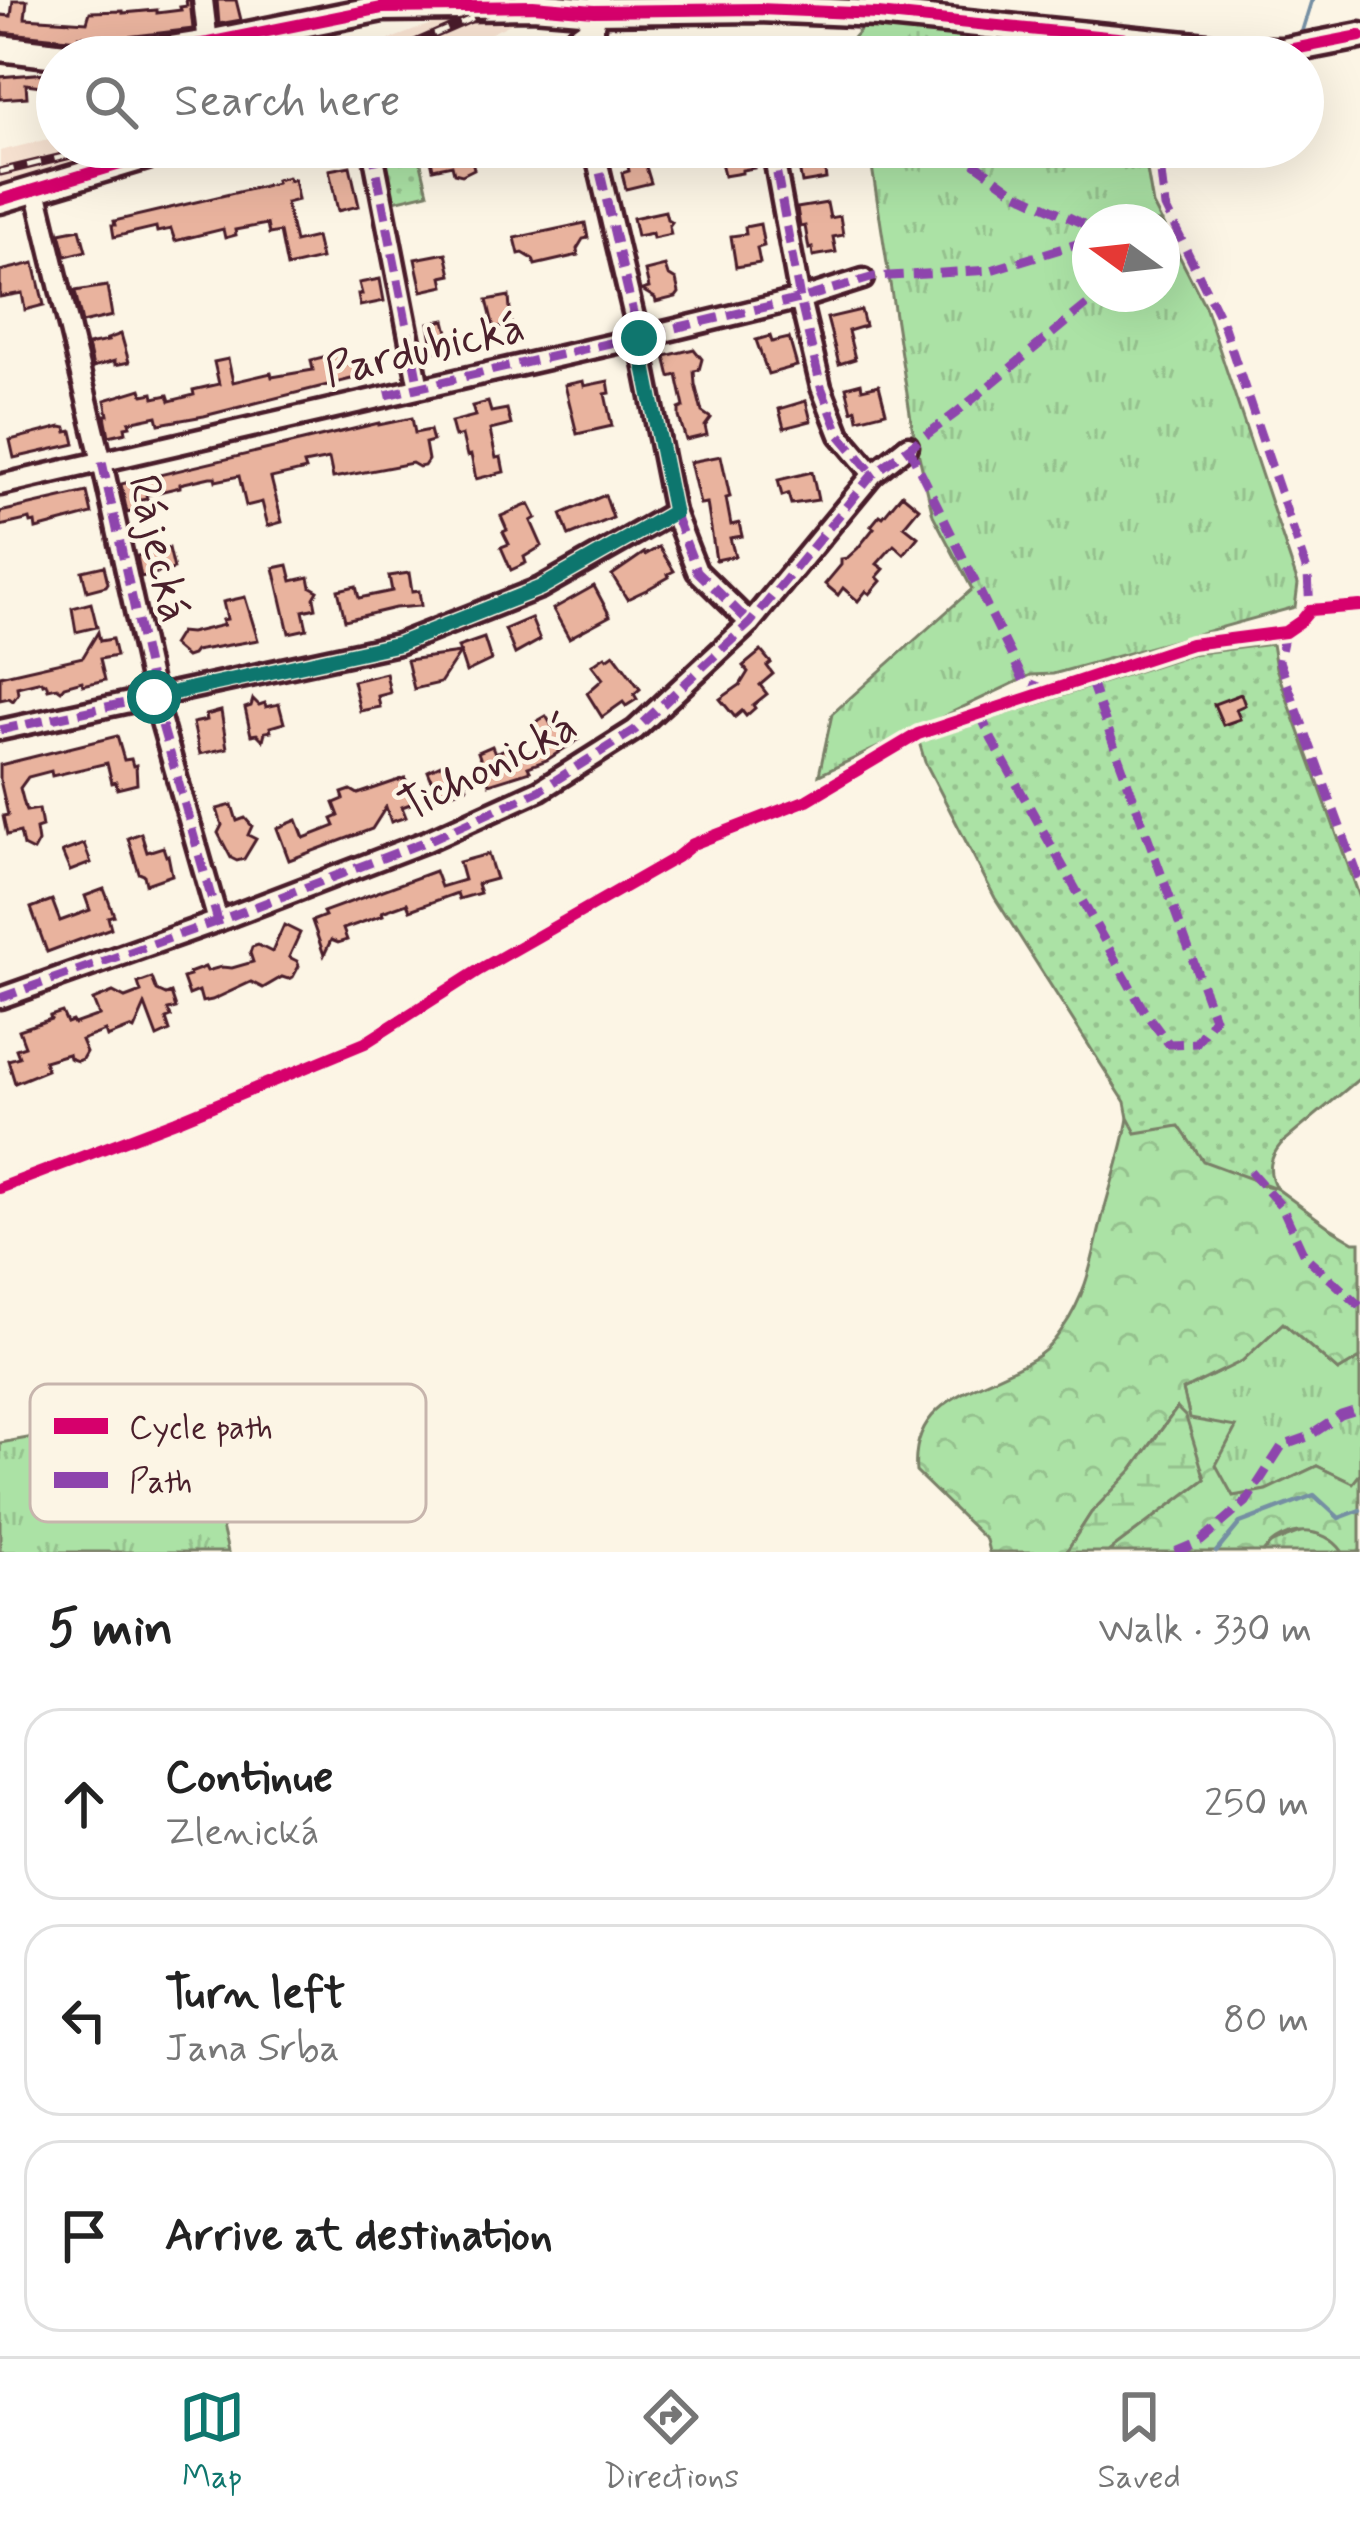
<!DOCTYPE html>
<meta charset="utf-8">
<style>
body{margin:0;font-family:Mynerve,sans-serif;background:#f6f6f6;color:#222}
.compass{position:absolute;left:1072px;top:204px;width:108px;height:108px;border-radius:50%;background:#fff;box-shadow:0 12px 48px #0002;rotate:285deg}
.stop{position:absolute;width:36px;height:36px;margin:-27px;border:9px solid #0f766e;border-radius:50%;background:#fff}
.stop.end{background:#0f766e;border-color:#fff;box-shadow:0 3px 12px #0008}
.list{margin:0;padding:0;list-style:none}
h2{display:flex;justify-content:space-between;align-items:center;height:156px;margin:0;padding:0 48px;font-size:51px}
h2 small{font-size:39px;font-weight:400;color:#767676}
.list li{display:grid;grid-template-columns:78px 1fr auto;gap:36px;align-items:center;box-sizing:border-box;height:192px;margin:0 24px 24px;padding:0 24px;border:3px solid #e0e0e0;border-radius:36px}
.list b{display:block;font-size:45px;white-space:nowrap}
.list p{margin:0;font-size:39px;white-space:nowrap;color:#767676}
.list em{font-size:39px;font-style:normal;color:#767676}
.icon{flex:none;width:66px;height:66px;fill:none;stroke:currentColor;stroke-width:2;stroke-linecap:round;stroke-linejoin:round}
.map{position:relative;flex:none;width:1360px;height:1552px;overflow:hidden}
.search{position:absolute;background:#fff;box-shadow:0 12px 48px #0002;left:36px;right:36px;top:36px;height:132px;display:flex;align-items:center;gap:30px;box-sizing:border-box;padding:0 42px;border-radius:66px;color:#767676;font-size:45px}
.sheet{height:804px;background:#fff}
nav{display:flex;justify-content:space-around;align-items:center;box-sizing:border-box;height:168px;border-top:3px solid #e0e0e0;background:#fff;font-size:33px;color:#767676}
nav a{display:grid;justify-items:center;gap:6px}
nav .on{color:#0f766e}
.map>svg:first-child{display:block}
.built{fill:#f6e1d0}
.grass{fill:url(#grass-tufts);stroke:#7a8068;stroke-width:3;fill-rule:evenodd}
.forest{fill:url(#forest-crowns);stroke:#7a8068;stroke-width:3}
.wetland{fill:url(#wetland-marsh);stroke:#7a8068;stroke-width:3}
.park{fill:url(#park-dots);stroke:#7a8068;stroke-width:3}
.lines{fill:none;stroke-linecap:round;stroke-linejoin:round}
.stream{stroke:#758fa3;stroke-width:4.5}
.building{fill:#e9b39e;stroke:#4a1f2b;stroke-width:3}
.street-casing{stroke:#4a1f2b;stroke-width:27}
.secondary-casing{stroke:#4a1f2b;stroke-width:33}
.street{stroke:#fcf5e5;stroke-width:18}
.secondary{stroke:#fcf5e5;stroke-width:24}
.rail-casing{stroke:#4a1f2b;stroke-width:9}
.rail{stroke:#fcf5e5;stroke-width:4.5;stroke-dasharray:14;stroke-linecap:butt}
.quiet{stroke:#8e44ad;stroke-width:9;stroke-dasharray:18 9;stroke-linecap:butt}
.cycleway-casing{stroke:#fcf5e5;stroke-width:20}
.cycleway{stroke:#d6006c;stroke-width:12}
.route{stroke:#0f766e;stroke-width:15}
.labels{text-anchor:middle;stroke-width:9;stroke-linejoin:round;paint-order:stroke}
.street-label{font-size:45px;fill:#4a1f2b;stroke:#fcf5e5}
.key{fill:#fcf5e5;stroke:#c7b5ad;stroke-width:3}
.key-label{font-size:33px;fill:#4a1f2b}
</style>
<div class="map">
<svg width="1360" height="1552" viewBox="0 0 1360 1552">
<defs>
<pattern id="grass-tufts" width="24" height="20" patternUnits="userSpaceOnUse" patternTransform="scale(3)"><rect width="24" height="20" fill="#abe2a5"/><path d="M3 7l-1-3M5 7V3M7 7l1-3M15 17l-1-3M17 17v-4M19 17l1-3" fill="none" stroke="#95c18e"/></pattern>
<pattern id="forest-crowns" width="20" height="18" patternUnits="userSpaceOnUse" patternTransform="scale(3)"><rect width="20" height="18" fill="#abe2a5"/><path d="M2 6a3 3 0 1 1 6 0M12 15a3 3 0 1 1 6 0" fill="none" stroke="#95c18e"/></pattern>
<pattern id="wetland-marsh" width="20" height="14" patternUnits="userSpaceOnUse" patternTransform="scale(3)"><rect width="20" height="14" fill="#abe2a5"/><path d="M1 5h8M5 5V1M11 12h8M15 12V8" fill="none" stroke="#95c18e"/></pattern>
<pattern id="park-dots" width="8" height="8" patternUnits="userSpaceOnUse" patternTransform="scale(3)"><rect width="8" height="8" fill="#abe2a5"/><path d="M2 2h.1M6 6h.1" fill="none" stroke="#95c18e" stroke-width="1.8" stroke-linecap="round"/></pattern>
</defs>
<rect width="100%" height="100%" fill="#fcf5e5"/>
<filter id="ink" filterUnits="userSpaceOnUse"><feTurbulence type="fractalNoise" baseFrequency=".00833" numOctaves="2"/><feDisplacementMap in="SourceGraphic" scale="24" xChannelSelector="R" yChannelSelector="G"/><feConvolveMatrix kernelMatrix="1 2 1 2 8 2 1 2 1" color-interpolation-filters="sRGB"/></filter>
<g filter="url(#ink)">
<!-- built -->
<g class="built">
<polygon points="561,0 441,57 343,57 447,18"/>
<polygon points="57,137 57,147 156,147 0,186 0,151"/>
</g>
<!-- grass -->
<g class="grass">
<polygon points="866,23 1132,49 1138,53 1138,57 856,57 853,38"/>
<path d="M869 147H1143L1153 205 1205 306 1298 584 1295 607 1053 674 1031 675 819 775 832 714 972 589 933 515 912 426ZM1090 222H1162V294H1090Z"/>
<polygon points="1283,1323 1338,1371 1360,1358 1360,1474 1353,1484 1317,1466 1266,1490 1233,1497 1190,1419 1183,1390 1242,1361"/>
<polygon points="182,1410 193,1417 199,1430 228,1552 0,1552 0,1443"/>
<polygon points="1305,1530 1335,1539 1343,1552 1263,1552 1269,1544"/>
</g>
<!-- forest -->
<path class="forest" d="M1128 1118 1179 1126 1259 1184 1276 1188 1329 1227 1354 1242H1360V1358L1338 1371 1283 1323 1242 1361 1183 1390 1190 1419 1236 1427 1216 1465 1233 1496 1266 1490 1317 1466 1353 1483 1360 1474V1552H1343C1324 1525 1284 1525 1263 1552H1108L1205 1479 1177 1408 1133 1469 1091 1513 1066 1552H989L986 1540 916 1472C909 1393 991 1388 1039 1355 1049 1348 1056 1338 1063 1328 1090 1289 1093 1251 1105 1207 1113 1177 1123 1149 1128 1118Z"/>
<!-- wetland -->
<polygon class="wetland" points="1177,1408 1186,1417 1205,1479 1108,1552 1066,1552 1091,1513 1133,1469"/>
<!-- park -->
<g class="park">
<polygon points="386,147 417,147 428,193 390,202 381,155"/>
<path d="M1272 644 1276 668 1360 898V1078L1281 1144C1269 1158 1267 1171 1276 1188L1203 1161 1179 1126 1136 1133 1128 1118 1125 1102 995 898 925 762 919 742 1191 654Z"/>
</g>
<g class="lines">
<!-- stream -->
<g class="stream">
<polyline points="1300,39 1312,0"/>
<polyline points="1216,1552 1240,1523 1314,1495 1339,1518 1360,1510"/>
</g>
</g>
<!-- building -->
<g class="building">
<polygon points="13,0 27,0 25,18 87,22 90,12 123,11 123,13 157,10 157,13 181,10 180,7 187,6 186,0 190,0 193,29 102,40 101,36 79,36 78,40 0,32 0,15 11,16"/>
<polygon points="217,0 236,0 241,20 219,24"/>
<polygon points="46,70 57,72 57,88 26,84 27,97 0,99 0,77 46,73"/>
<polygon points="457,147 469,147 474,169 462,175 454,173 452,165 433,169 430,155"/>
<polygon points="509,147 545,147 547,157 513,165"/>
<polygon points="624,147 640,147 651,183 626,189 622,173 629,171"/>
<polygon points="795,147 822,147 826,179 802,183"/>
<polygon points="751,151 754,168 742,170 742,173 724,176 720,157"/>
<polygon points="350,166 359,206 338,211 329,170"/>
<polygon points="288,177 289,181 294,179 298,200 286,203 295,242 316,237 321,259 287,267 280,232 269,234 267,224 235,230 236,235 225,238 223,229 175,241 171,229 157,232 156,227 114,237 112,225 115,225 114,221 277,183 276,180"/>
<polygon points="827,203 830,218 840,216 843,235 833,237 836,252 813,256 812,248 809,249 805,226 800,227 797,208"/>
<polygon points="665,211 667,219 672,222 669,226 671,234 653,238 652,233 637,236 633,218"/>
<polygon points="585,223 588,238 583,239 577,249 578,255 535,265 533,259 523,253 519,254 515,238"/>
<polygon points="760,224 764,246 757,248 760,263 736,267 731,236 746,234 745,227"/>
<polygon points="80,229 86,251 66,256 60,233"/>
<polygon points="446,253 451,275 442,277 444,286 422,291 415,259"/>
<polygon points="34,263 44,305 25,310 22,293 0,297 0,271"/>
<polygon points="665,266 668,275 676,280 679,293 676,297 656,302 655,298 642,290 649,288 645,271"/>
<polygon points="380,279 384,301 360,306 358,294 362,294 359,283"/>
<polygon points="107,286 112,316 82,323 75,291"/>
<polygon points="509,296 511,324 494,328 487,300"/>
<polygon points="861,310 865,326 848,331 855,359 839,364 827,318"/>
<polygon points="445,320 452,348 434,352 429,323"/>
<polygon points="121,334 129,362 115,365 115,361 93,367 88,345 108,341 107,339"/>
<polygon points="770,336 772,342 789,338 797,366 768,374 756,340"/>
<polygon points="694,349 702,359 699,370 694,371 695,384 702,412 711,418 705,426 707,435 686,440 679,417 679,409 684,407 677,375 670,377 665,356"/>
<polygon points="346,351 349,364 365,361 367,375 204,416 159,424 157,416 129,422 130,426 125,427 126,432 109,436 105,415 108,415 105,400 141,389 143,395 153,393 154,398 168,395 170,401 194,395 193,390 219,384 214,362 228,359 233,382 271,373 272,377 313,370 311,360"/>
<polygon points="583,381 584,386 608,381 610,393 605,394 612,426 577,434 565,385"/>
<polygon points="861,383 862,389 879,385 886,412 858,419 856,409 852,411 846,387"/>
<polygon points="806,401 811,421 784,428 779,409"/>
<polygon points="488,402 491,412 507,409 511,425 490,430 496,458 501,457 504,472 476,479 471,455 467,456 462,435 455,437 451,422 475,416 472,406"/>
<polygon points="412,418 415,433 430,430 433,441 425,443 428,460 424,466 419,467 412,463 333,478 329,459 304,464 306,470 271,478 282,522 268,526 262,502 246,506 239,476 216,481 215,477 210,477 180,484 180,487 146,495 147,499 141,500 142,504 138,506 139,510 127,513 121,484 379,423 379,425"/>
<polygon points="61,427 66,428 67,432 72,431 75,444 14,458 10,440"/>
<polygon points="721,456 730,497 726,498 731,525 739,523 742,536 730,538 735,556 716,560 707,503 700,504 690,462"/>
<polygon points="812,472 818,500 791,504 788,494 782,496 778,480"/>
<polygon points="87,492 92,514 36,529 35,522 31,523 30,519 0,526 0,512"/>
<polygon points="902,494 919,508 904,526 918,537 904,554 894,545 877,564 884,569 877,577 881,581 870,594 866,591 858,601 843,588 838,595 825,584 841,565 841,559 847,558 858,548 874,528 871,526 880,515 883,517"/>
<polygon points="605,495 613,518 569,536 561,514"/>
<polygon points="529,504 536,518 531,521 542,546 524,557 526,563 511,570 501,547 509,544 503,532 507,530 501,516"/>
<polygon points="659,547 674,571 668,574 669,577 646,590 627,599 612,575 644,553 645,555"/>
<polygon points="169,548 174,569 141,577 137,556"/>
<polygon points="288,565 292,581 309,577 311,587 318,591 314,598 316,608 303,611 307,629 289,633 274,568"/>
<polygon points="104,566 108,583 106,586 87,591 82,571"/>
<polygon points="409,573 412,592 419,591 421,606 395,608 345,620 338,590 356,586 359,598 392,591 389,576"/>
<polygon points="594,586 610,616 569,638 553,609"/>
<polygon points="245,597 258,640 195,651 192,655 186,657 172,645 180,632 190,633 224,625 222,620 227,619 223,602"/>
<polygon points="91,603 97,627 76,632 72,608"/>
<polygon points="531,618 540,640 515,654 505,629"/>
<polygon points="98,632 100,641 112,639 116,656 100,659 105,680 83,685 82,681 64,686 61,690 57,687 48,689 46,683 43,684 42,681 17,687 18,694 13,701 9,698 0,700 0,676 83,657"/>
<polygon points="484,638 491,660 466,672 458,647"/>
<polygon points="761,651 771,663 767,666 773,674 760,685 767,694 753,705 755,708 746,716 742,711 735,717 720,699 740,685 748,672 743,666"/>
<polygon points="460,653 440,683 414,689 407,660"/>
<polygon points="614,654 640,689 634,694 637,699 626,706 623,702 602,717 587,693 603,679 592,665 605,656 607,659"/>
<polygon points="386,673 390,693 378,696 380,707 360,711 353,681"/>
<polygon points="1241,694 1245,705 1236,709 1240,719 1223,725 1214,704"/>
<polygon points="253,699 259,705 265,703 266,707 279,704 284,723 270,727 271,731 265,732 263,740 257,734 251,735 245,708 251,706"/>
<polygon points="221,711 227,748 200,754 193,723 207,720 206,715"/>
<polygon points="546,716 554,729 567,721 579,739 547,760 528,767 530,771 489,784 478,752 492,746 495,753 510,747 514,759 548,745 534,723"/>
<polygon points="117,736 124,760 131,759 133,766 136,765 137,784 117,789 116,782 112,783 107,763 52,776 51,771 28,777 20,788 26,811 39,809 42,827 36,829 38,842 33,851 23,846 20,832 7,835 3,816 8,815 0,780 0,765"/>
<polygon points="443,764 448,776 460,771 467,787 439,798 428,771"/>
<polygon points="405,778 413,803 402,807 406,817 391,822 386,807 372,829 289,860 277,828 297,820 304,838 335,826 332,819 339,816 334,803 344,799 342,793 351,790 358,794"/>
<polygon points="232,805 237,821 245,818 252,826 248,835 256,839 244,859 237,861 231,858 218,833 222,825 217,809"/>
<polygon points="141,833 147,852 163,847 166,856 168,855 172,875 146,884 144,875 139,873 128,838"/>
<polygon points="84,844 91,863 70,871 62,852"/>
<polygon points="488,854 496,879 477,884 480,893 459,899 457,893 410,910 407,903 382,912 383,915 343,929 347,940 338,943 331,940 324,955 312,921 325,916 323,912 435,871 441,887 464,880 459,862"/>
<polygon points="104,889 114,915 108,917 111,928 47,952 31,908 52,900 60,921 90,910 85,896"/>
<polygon points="284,925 300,933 289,957 297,961 299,966 293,977 288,979 282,977 263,988 251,982 212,1000 202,1002 199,991 189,995 183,978 190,976 189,973 205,967 207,971 221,967 232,968 253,962 250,953 252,947 258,945 272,952"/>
<polygon points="152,978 157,991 166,995 171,993 176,1008 168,1010 171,1017 166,1019 170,1031 157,1037 145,1005 134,1030 130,1028 107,1037 105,1031 81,1040 86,1052 82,1059 77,1061 69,1058 68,1054 44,1061 47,1070 15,1083 8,1060 19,1057 16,1049 25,1046 19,1030 51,1019 50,1016 62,1012 67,1023 72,1021 74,1024 99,1015 93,1000 113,992 125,998 141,992 138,983"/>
</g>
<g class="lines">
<defs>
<g id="street">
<polyline points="203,0 208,43"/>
<polyline points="372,147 419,388"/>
<polyline points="594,147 639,338 674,512 697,571 750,623"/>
<polyline points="772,147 800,299 821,387 840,435 873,474"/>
<polyline points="36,190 102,462 154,697 218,921"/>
<polyline points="0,485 639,338 800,299 863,279"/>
<polyline points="0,730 398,644 540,588 674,512"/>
<polyline points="0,998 218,921 427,841 540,790 635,730 750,623 873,474 908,446"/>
</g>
<g id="secondary">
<polyline points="0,48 73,57"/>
<polyline points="120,57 208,43 382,8 533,6 594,11 759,9 878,14 1247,51 1283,51 1360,36"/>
<polyline points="498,57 563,50 590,31 594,11"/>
<polyline points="0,200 177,147"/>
</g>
</defs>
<!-- street casing -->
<use href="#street" class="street-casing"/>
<!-- secondary casing -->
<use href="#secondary" class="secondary-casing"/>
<!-- street -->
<use href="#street" class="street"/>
<!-- secondary -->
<use href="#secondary" class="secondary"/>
<defs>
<g id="rail">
<polyline points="383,57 514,0"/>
<polyline points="0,172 104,147"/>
</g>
</defs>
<!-- rail casing -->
<use href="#rail" class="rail-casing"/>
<!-- rail -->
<use href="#rail" class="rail"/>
<!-- quiet -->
<g class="quiet">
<path d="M757 57C800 48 811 31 855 57"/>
<polyline points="372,147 419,388"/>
<polyline points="594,147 639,338 674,512 697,571 750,623"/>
<polyline points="772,147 800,299 821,387 840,435 873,474"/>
<polyline points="952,147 1015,192 1090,227"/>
<polyline points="1158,147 1165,207 1223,324 1308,574 1310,610 1303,618"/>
<polyline points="386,395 800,299 874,277 991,270 1090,240"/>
<polyline points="908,446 1024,681 1047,690"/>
<polyline points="102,462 154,697 218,921"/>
<polyline points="1285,632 1279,661 1360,881"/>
<polyline points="979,712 992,740 1144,1011 1169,1044 1196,1043 1214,1018 1089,677"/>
<polyline points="0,730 398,644 540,588 674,512"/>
<polyline points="0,998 218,921 427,841 540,790 635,730 750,623 873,474 956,413 1100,294"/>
<polyline points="1250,1171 1282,1207 1304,1255 1360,1306"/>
<polyline points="1175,1552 1201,1541 1246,1502 1282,1446 1308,1437 1341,1415 1360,1409"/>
</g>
<defs>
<g id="cycleway">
<polyline points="120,57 208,43 382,8 533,6 594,11 759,9 878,14 1247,51 1283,51 1360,36"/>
<polyline points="0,200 177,147"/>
<polyline points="0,1188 176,1121 365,1043 479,970 677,857 693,844 807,800 918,734 1191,644 1285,632 1301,621 1310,610 1360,606"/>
</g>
</defs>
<!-- cycleway casing -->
<use href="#cycleway" class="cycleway-casing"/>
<!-- cycleway -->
<use href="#cycleway" class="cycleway"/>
</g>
</g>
<g class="lines" filter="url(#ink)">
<!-- route -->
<polyline class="route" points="154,697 398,644 540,588 674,512 639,338"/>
</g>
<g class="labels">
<!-- street labels -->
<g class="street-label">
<text transform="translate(424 347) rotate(-13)" y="16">Pardubická</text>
<text transform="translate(161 548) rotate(77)" y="16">Rájecká</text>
<text transform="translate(487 764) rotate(-27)" y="16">Tichonická</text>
</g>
</g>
<!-- legend -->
<rect x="30" y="1384" width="396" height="138" rx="18" class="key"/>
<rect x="54" y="1418" width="54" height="16" fill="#d6006c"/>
<rect x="54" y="1472" width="54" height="16" fill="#8e44ad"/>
<g class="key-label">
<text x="129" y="1438">Cycle path</text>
<text x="129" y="1492">Path</text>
</g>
</svg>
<svg class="compass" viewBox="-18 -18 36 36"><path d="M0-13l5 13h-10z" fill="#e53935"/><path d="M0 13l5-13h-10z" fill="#767676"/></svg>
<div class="stop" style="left:154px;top:697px"></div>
<div class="stop end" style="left:639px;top:338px"></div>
<div class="search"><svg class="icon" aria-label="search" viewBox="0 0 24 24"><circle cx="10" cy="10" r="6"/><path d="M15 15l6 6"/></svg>Search here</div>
</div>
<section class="sheet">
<h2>5 min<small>Walk · 330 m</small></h2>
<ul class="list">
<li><svg class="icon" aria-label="ahead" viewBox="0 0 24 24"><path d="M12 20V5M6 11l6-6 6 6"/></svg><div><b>Continue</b><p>Zlenická</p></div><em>250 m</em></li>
<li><svg class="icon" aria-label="left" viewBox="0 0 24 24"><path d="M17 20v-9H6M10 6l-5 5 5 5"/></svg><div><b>Turn left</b><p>Jana Srba</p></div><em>80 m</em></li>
<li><svg class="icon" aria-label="arrive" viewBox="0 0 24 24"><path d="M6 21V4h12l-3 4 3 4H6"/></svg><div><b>Arrive at destination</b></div></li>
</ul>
</section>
<nav>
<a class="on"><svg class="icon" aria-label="map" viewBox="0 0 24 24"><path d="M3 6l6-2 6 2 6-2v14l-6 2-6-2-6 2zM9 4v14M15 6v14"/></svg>Map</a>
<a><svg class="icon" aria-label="directions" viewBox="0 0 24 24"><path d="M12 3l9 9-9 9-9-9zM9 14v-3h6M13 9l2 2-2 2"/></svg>Directions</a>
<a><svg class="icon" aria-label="saved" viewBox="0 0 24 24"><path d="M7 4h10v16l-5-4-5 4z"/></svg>Saved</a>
</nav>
